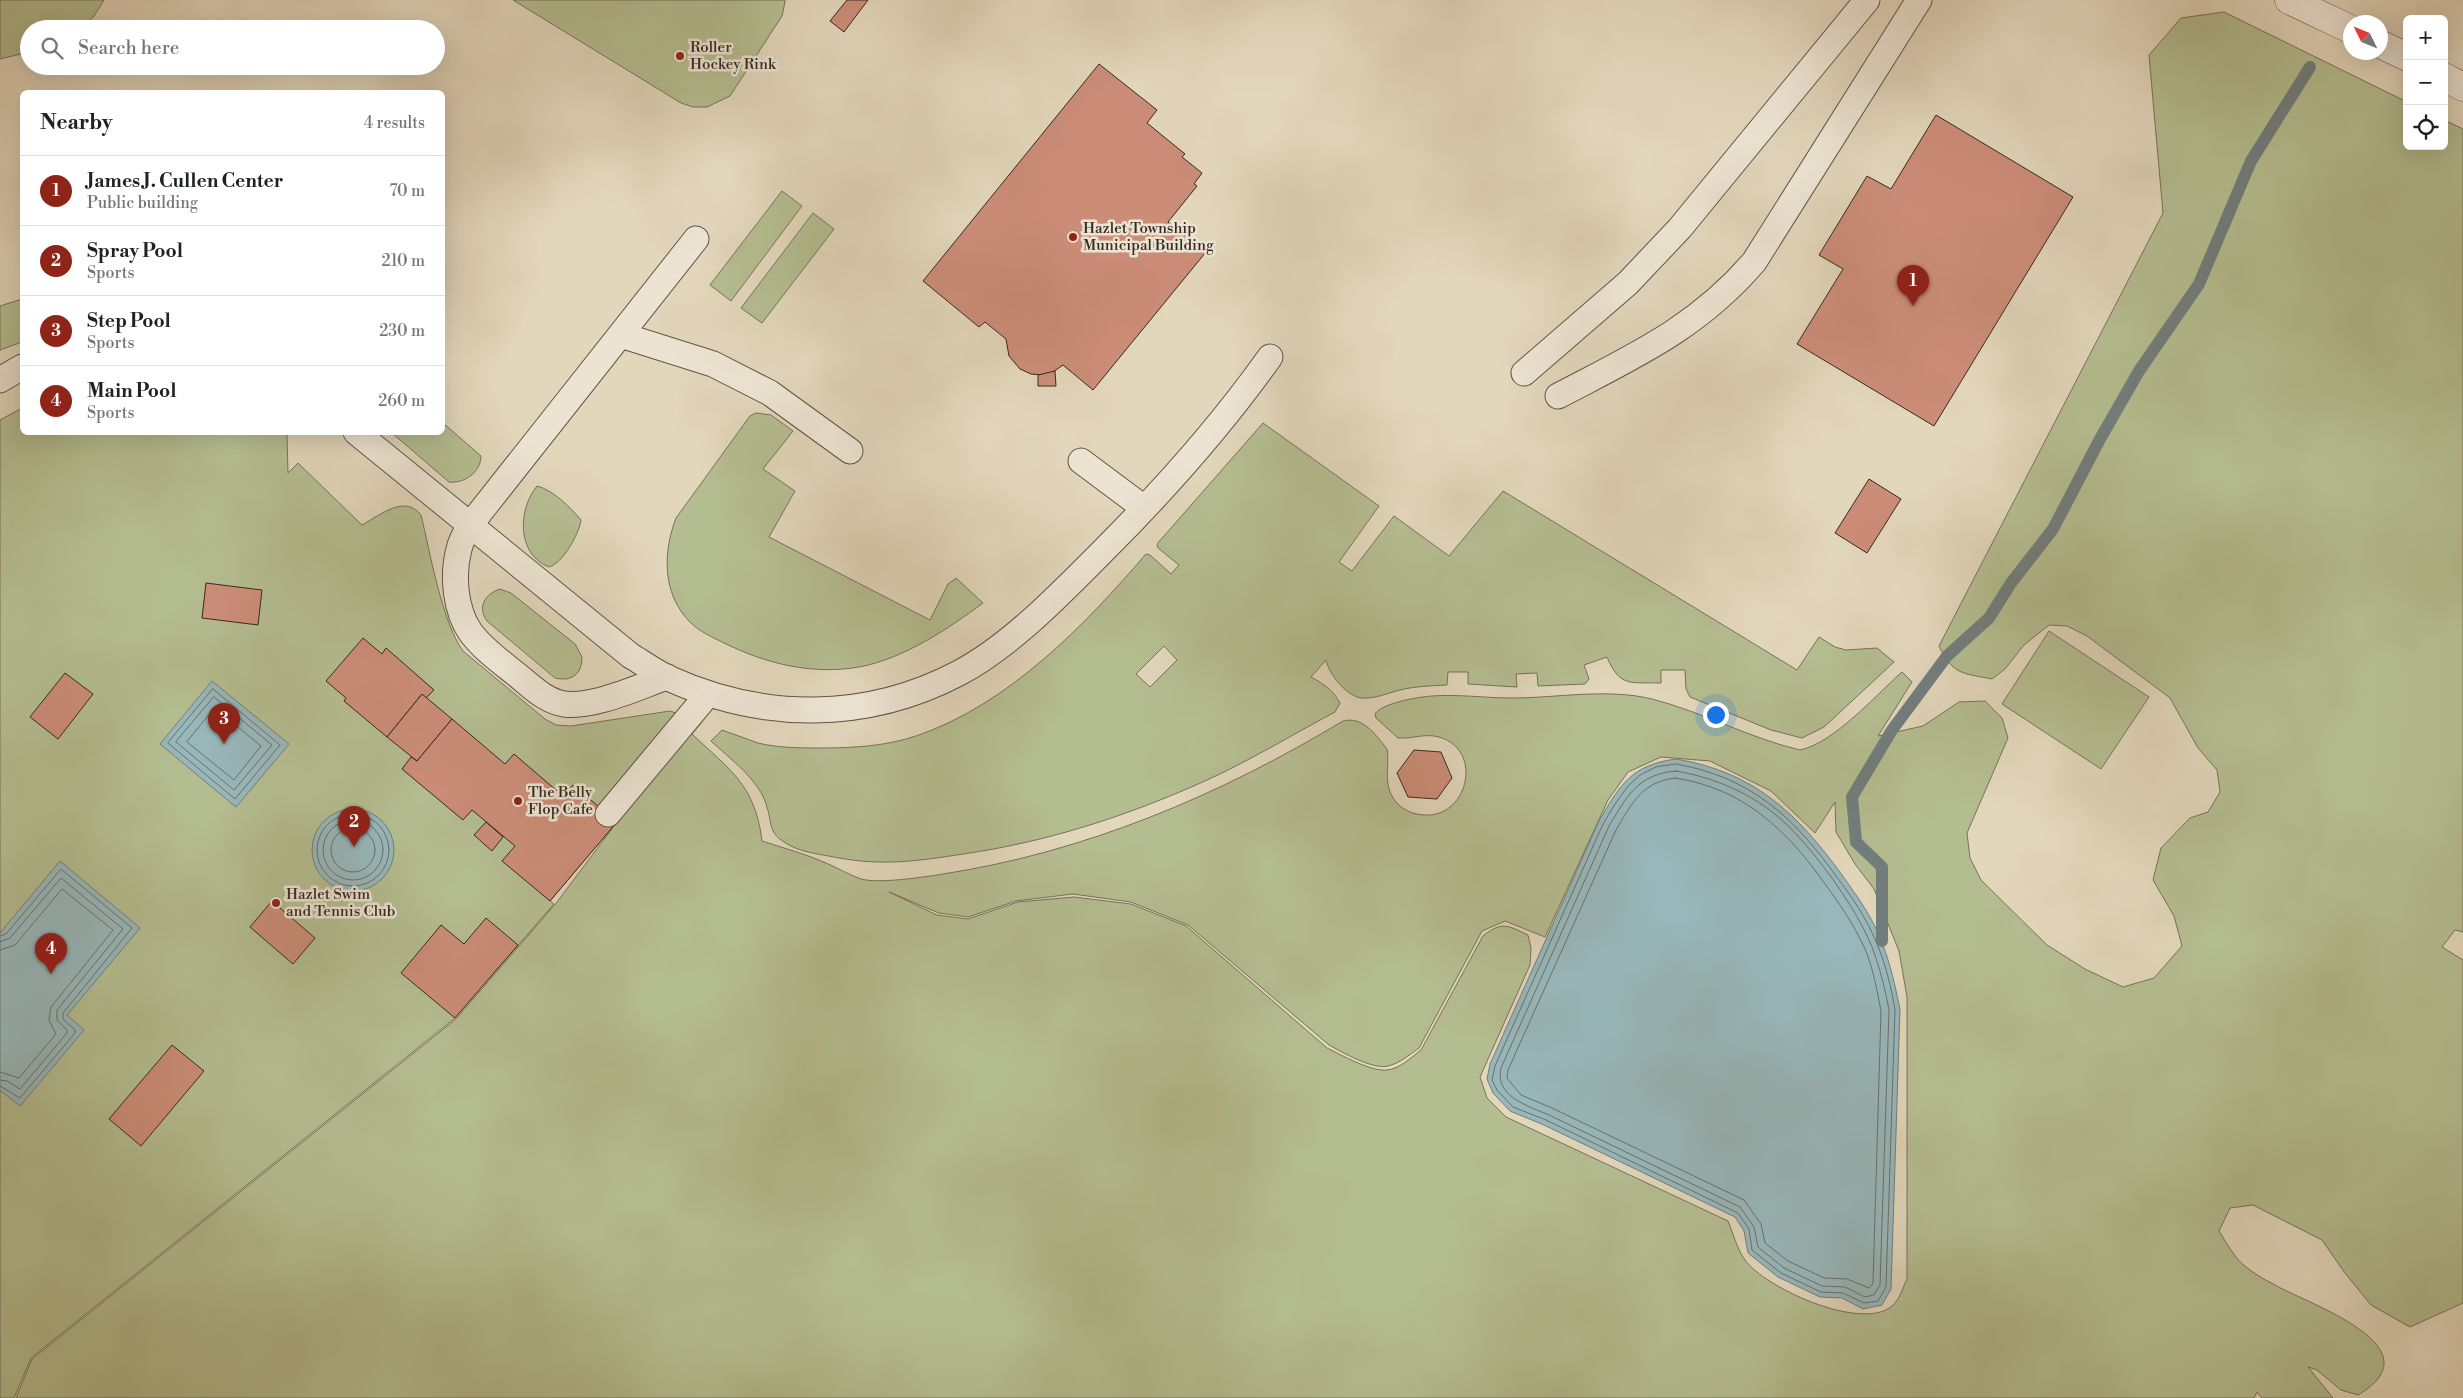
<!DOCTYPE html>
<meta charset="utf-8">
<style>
body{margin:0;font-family:"Libre Bodoni",serif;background:#f6f6f6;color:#202124}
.controls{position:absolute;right:15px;top:15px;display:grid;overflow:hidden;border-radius:8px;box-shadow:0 5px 20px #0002}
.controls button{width:45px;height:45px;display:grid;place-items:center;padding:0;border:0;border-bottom:1px solid #e0e0e0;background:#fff;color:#202124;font:25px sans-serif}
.compass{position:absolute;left:2343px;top:15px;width:45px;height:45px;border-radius:50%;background:#fff;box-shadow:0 5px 20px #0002;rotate:313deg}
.you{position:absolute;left:1715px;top:714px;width:18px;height:18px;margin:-12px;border:4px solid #fff;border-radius:50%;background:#1a73e8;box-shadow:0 0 0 8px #1a73e833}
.badge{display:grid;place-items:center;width:32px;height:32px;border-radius:50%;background:#8f2418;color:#fff;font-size:16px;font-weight:700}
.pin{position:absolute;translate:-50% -41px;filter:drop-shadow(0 1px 2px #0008)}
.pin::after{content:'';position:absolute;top:26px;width:18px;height:15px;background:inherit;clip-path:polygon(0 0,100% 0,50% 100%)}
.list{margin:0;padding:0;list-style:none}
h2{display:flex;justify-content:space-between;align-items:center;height:65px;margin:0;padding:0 20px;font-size:21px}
h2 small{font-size:16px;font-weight:400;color:#757577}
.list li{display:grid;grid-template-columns:32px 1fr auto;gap:15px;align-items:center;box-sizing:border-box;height:70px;padding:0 20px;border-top:1px solid #e0e0e0}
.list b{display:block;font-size:19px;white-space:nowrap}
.list p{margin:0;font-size:16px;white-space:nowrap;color:#757577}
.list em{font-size:16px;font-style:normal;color:#757577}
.icon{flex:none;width:28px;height:28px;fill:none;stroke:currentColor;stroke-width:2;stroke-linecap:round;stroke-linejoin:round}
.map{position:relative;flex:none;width:2463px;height:1398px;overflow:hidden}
.search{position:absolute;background:#fff;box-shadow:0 5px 20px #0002;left:20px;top:20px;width:425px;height:55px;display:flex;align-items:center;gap:12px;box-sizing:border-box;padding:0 18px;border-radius:28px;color:#757577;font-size:19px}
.panel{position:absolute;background:#fff;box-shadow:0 5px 20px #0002;left:20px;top:90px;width:425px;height:345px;border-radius:8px}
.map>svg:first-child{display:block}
.green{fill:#b4bd90;stroke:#767259;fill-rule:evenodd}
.water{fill:#98b7ba;stroke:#717e7d}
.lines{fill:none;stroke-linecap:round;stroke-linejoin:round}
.shore{stroke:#68706e;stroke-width:1}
.stream{stroke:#717e7d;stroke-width:12}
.building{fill:#cc8d78;stroke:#372822}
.service-casing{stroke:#625448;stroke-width:27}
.tertiary-casing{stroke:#625448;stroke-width:29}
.service{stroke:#ece4d3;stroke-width:25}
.tertiary{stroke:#ece4d3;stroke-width:28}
.poi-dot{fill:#8f2418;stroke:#ece4d3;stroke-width:2}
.labels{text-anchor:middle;stroke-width:5;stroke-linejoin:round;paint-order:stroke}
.poi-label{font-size:15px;fill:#372822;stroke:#ece4d3;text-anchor:start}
</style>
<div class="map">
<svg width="2463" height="1398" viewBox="0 0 2463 1398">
<rect width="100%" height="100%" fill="#e2d6bb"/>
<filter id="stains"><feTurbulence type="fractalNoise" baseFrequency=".004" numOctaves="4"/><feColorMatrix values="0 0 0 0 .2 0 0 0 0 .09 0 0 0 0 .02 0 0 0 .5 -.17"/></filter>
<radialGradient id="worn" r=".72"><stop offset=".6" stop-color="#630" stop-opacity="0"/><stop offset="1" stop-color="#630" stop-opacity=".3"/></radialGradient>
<!-- green -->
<g class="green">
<polygon points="0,0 104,0 94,16 80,29 29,29 29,52 0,59"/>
<polygon points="513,0 785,0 785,2 782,16 730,96 707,107 693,107 681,103"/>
<path d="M2224 12 2407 102V146H2444V120L2463 129V932L2455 930 2442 947 2463 960V1303L2410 1327 2371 1305 2345 1273 2322 1240 2253 1205 2230 1208 2219 1231C2226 1242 2235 1259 2246 1267 2255 1274 2265 1280 2275 1285 2308 1304 2439 1347 2358 1395L2341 1390 2317 1370 2308 1367 2333 1398H2262L2257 1392 2254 1398H16L32 1359 456 1019 557 902 617 822 550 901 554 904 455 1018 31 1358 14 1398H0V420L22 408V432L284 433 287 435 288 473 298 463 362 525C380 515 405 494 421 515 430 552 442 622 463 651L545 719 556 725 571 726 670 711 702 722 692 734C731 771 755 785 762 841 783 848 806 854 826 863 838 868 849 875 861 879 879 884 924 877 943 874 1086 852 1220 795 1343 721 1363 716 1375 734 1387 749 1390 766 1383 781 1393 798 1398 806 1407 812 1417 814 1467 825 1486 750 1439 737 1425 733 1412 739 1398 738L1376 718 1375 714C1382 703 1418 697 1432 696 1458 694 1485 698 1512 698 1557 698 1607 688 1652 699 1703 712 1749 738 1800 750 1834 743 1876 695 1902 672L1912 682 1878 736 1923 726 1959 702 1985 701 2002 718 2008 738 1967 833 1970 858 1981 880 2047 945 2085 969 2123 987 2154 978 2182 946 2174 916 2153 880 2161 848 2190 818 2208 812 2220 792 2217 770 2198 748 2170 698 2087 636 2067 626 2049 625 2024 645 2005 669 1992 679C1962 673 1953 675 1939 646L2163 213 2149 55 2181 18ZM1661 757 1710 761 1771 791 1815 833 1835 802 1836 832 1855 864 1874 889 1899 951 1907 997V1279C1903 1287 1899 1301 1892 1306 1862 1332 1765 1288 1745 1260 1737 1249 1733 1233 1728 1221L1506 1117 1487 1098 1480 1077 1530 965 1531 948 1528 935C1507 925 1502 921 1483 936L1421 1050C1411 1058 1399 1069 1387 1070 1372 1072 1341 1055 1327 1048L1186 926 1131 904 1074 897 1018 902 968 919 937 915 889 892 939 913 968 917 1016 901 1073 894 1131 902 1188 925 1329 1045C1342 1052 1373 1070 1388 1066 1400 1063 1409 1055 1419 1048L1482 931 1505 921 1545 937 1608 800 1628 772Z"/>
<polygon points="782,191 802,206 731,301 710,285"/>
<polygon points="813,213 834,229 762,323 741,308"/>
<polygon points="22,299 22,342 0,350 0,306"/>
<path d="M756 413 771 415 793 431 763 469 795 491 769 537 930 620 948 584 956 578 983 603C948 629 903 659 859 667 812 675 767 664 724 643 712 637 698 631 689 621 662 593 663 552 676 518L750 416Z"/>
<path d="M443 423 481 456C481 472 464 484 449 482L392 433 442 432Z"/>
<path d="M1263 423 1379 506 1339 562 1352 571 1394 516 1449 556 1503 491 1797 670 1819 637 1835 647 1846 650 1877 648 1894 662 1824 727 1802 738 1771 730 1690 697 1686 689 1685 670H1661V683C1631 682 1620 688 1607 657L1584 665 1589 679 1585 684 1538 686 1537 673 1516 674 1517 687 1468 684V672H1448L1447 685C1432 686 1416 686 1400 690 1388 693 1375 699 1362 698 1347 697 1329 674 1326 660L1311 677C1324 684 1333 690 1340 703L1335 712C1292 735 1249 761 1205 781 1127 816 1047 842 963 854 918 861 884 866 839 858 821 854 800 853 784 842 768 832 772 822 767 807 760 780 730 759 711 741L722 730C734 734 746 739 758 743 778 748 801 748 822 748 854 748 886 746 916 736 1008 705 1085 625 1146 554L1150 555 1171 574 1179 565 1158 548 1157 544ZM1164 646 1177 660 1150 687 1136 674Z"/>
<path d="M537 486C553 490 570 507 581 520 579 534 563 563 549 567 516 554 518 509 537 486Z"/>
<path d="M500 589 511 593 575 644 582 657C582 674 572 682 555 678L487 621C477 607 485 594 500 589Z"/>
<polygon points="2049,631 2149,697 2101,769 2002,704"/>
</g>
<!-- water -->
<g class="water">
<polygon points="212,681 289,744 236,807 160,744"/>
<path d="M1676 759C1754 772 1797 813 1842 875 1857 896 1873 918 1882 943 1891 965 1895 986 1900 1009L1891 1289 1882 1305 1863 1309 1842 1298 1820 1297 1778 1277 1748 1253 1744 1231 1735 1217 1544 1125 1510 1111 1493 1093 1487 1079 1490 1064 1599 821C1620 785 1631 765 1676 759Z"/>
<circle cx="353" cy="850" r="41"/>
<polygon points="60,861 140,928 67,1015 84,1030 20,1106 1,1091 0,1092 0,933"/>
</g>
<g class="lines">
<!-- shore -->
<g class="shore">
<polygon points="213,689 280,745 235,799 168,743"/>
<polygon points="214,697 272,745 234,790 176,742"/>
<polygon points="215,708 261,746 234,780 187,742"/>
<path d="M1676 764C1750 777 1793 816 1836 876 1852 897 1867 919 1877 944 1886 965 1891 987 1895 1010L1886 1287 1878 1301 1864 1303 1843 1293 1821 1292 1781 1273 1752 1250 1749 1229 1738 1213 1546 1120 1513 1107 1497 1090 1492 1080 1495 1066 1603 824 1615 804 1628 786 1640 775 1656 767Z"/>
<path d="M1676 771C1712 777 1748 792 1776 815 1810 843 1856 907 1872 947 1880 968 1885 989 1889 1010L1880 1285 1874 1295 1865 1297 1845 1287 1822 1286 1784 1268 1758 1247 1754 1227 1740 1207 1549 1115C1528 1106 1494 1096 1501 1068L1609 826C1627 796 1638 774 1676 771Z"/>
<path d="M1675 778C1743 788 1787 830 1825 884 1840 904 1854 925 1865 949 1873 968 1877 990 1881 1011L1873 1283 1869 1288 1847 1279 1824 1278 1788 1261 1765 1243 1761 1224 1744 1200 1552 1108 1521 1095 1507 1078 1508 1070 1616 830C1632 803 1642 782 1675 778Z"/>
<circle cx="353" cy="850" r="36"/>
<circle cx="353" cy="850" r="30"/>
<circle cx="353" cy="850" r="22"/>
<polyline points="0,936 6,934 61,869 132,928 63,1013 63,1019 75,1030 75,1033 20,1098 0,1086"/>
<polyline points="0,942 10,938 61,878 123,929 57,1010 57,1020 67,1030 67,1033 20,1089 7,1081 0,1080"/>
<polyline points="0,950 15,945 62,889 113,930 51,1007 49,1020 56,1034 19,1078 0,1072"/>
</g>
<!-- stream -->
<polyline class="stream" points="1882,941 1882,867 1856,842 1852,797 1892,730 1947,656 1989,618 2011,583 2053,529 2100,439 2139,371 2199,284 2251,161 2310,67"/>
</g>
<!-- building -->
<g class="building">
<polygon points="847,0 868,0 844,32 830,21"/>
<polygon points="1099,64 1157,110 1147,123 1185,154 1182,157 1202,173 1194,184 1197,186 1168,222 1206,252 1093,390 1063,365 1053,372 1043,375 1031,374 1020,369 1009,356 1006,339 985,322 979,327 923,281"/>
<polygon points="1936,115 2073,197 1934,426 1797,344 1843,269 1819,255 1867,176 1891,189"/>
<polygon points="1055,371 1056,386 1038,386 1038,375"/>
<polygon points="1869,479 1901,499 1867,553 1835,533"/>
<polygon points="206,583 262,590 258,625 202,618"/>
<polygon points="363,638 382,654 386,648 434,690 426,698 422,694 387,737 344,701 346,698 326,681"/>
<polygon points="65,673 93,694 58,739 30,717"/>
<polygon points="422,694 452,719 417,761 387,737"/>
<polygon points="452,719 505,764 514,754 563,796 573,785 617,822 550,901 502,861 515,846 472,810 463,820 402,769 411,757 417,761"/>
<polygon points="1414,750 1441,752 1452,778 1437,799 1408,797 1397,773"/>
<polygon points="486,822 503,837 492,851 474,835"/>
<polygon points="272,901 315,938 293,964 250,927"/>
<polygon points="486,918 518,945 455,1018 401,973 441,925 464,944"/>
<polygon points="172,1045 204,1071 141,1146 109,1119"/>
</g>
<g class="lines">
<defs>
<g id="service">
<polyline points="621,335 713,364 770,393 850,451"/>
<polyline points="1524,373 1628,283 1680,228 1867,0"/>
<polyline points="0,380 22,367"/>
<path d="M1558 396C1634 356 1696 329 1754 262L1919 0"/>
<path d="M356 432 631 656C643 663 655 672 668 678 763 721 866 722 959 673 1012 645 1062 592 1104 550 1165 489 1221 426 1270 357"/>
<polyline points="1081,461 1144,508"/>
<path d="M667 677C638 687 594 708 564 704 545 701 531 686 516 674 501 662 483 649 471 633 455 611 452 575 459 549 461 540 466 532 470 525L696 239"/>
<polyline points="608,814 708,694"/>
</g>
<g id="tertiary">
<polyline points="2289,0 2350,29"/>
<polyline points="2380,44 2407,57"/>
<polyline points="2444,77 2463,87"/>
</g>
</defs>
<!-- service casing -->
<use href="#service" class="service-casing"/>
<!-- tertiary casing -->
<use href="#tertiary" class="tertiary-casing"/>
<!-- service -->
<use href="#service" class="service"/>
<!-- tertiary -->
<use href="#tertiary" class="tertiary"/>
</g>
<!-- markers -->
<g class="poi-dot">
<circle cx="680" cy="56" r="5"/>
<circle cx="1073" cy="237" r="5"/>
<circle cx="518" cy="801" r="5"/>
<circle cx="276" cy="903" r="5"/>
</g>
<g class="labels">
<!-- poi labels -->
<g class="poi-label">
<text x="690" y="52">Roller<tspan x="690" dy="17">Hockey Rink</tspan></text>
<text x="1083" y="233">Hazlet Township<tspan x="1083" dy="17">Municipal Building</tspan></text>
<text x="528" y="797">The Belly<tspan x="528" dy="17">Flop Cafe</tspan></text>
<text x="286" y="899">Hazlet Swim<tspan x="286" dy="17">and Tennis Club</tspan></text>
</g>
</g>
<rect width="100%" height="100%" filter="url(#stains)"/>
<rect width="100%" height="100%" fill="url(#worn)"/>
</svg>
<div class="controls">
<button>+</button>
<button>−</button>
<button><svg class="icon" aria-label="locate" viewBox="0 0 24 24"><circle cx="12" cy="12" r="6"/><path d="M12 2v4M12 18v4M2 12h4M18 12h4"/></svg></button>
</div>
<svg class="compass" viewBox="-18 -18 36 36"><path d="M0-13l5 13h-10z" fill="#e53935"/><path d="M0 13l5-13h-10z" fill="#757577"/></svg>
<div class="you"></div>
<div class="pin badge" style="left:1913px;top:306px">1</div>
<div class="pin badge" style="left:354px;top:847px">2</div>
<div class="pin badge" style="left:224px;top:744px">3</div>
<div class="pin badge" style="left:51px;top:974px">4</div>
<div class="search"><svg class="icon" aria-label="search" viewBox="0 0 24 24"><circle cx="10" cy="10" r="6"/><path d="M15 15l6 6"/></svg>Search here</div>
<section class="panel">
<h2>Nearby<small>4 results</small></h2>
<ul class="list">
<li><span class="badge">1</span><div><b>James J. Cullen Center</b><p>Public building</p></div><em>70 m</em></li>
<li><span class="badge">2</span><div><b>Spray Pool</b><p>Sports</p></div><em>210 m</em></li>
<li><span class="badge">3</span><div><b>Step Pool</b><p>Sports</p></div><em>230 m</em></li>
<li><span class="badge">4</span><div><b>Main Pool</b><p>Sports</p></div><em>260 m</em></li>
</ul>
</section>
</div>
